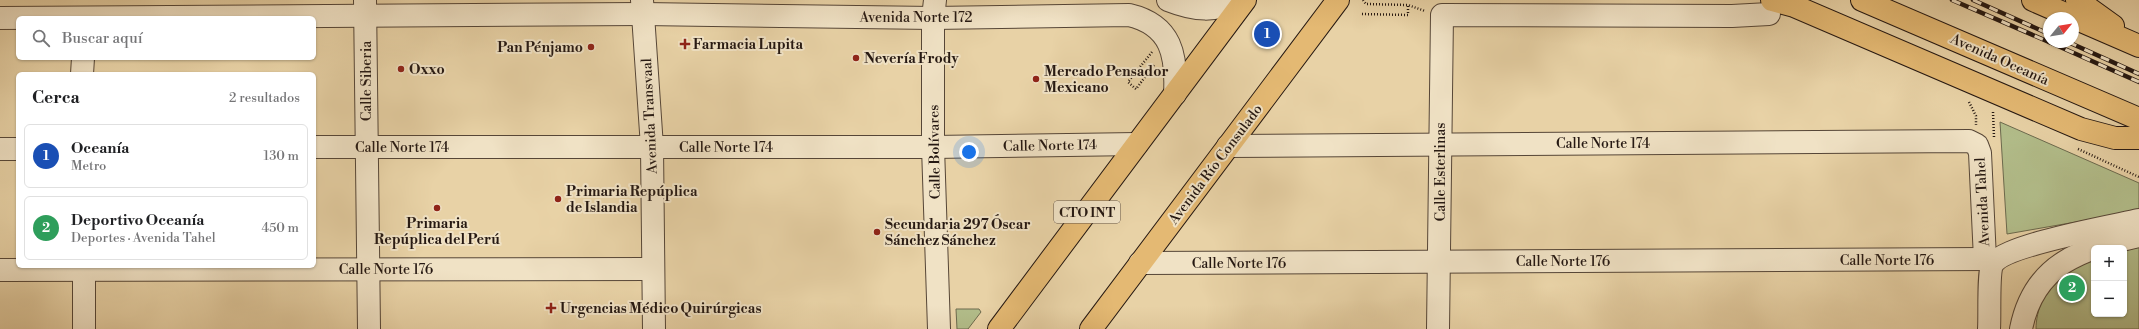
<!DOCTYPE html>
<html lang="es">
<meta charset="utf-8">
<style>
body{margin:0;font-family:"Libre Bodoni",serif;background:#f2f2f2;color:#202124}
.controls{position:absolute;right:12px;bottom:12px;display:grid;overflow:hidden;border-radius:6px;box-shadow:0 1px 3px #0004}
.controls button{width:36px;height:36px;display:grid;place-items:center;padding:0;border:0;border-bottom:1px solid #e0e0e0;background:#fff;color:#202124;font:20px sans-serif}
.compass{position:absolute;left:2043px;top:12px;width:36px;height:36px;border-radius:50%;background:#fff;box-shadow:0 1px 3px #0004;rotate:60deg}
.you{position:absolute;left:969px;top:152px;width:14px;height:14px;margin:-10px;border:3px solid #fff;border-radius:50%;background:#1a73e8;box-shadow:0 0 0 6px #1a73e833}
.badge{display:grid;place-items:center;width:26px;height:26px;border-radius:50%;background:#8f2418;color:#fff;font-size:13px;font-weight:700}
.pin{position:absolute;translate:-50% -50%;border:2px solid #fff;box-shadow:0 1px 4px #0006}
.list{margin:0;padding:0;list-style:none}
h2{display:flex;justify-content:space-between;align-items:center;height:52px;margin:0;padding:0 16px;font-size:17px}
h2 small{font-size:13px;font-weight:400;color:#757577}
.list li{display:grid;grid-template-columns:26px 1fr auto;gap:12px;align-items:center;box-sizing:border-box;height:64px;margin:0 8px 8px;padding:0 8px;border:1px solid #e0e0e0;border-radius:6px}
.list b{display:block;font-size:15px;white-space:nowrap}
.list p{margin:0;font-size:13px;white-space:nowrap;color:#757577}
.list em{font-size:13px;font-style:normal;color:#757577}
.icon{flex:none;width:22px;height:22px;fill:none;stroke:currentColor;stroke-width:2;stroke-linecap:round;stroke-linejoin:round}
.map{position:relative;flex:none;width:2139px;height:329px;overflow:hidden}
.search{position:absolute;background:#fff;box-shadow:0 1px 3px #0004;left:16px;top:16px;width:300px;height:44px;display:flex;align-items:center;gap:10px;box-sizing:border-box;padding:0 14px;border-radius:6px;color:#757577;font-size:15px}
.panel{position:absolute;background:#fff;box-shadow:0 1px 3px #0004;left:16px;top:72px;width:300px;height:196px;border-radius:6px}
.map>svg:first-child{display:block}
.green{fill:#b2bd8a;stroke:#6c6a4e}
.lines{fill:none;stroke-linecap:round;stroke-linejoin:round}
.minor-casing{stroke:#564637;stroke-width:24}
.highway-casing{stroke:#251812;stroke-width:24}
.path{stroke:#251812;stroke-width:2.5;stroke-dasharray:1 2;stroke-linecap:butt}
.minor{stroke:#f0e2c5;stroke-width:22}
.highway{stroke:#e4b973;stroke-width:22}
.rail-casing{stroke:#251812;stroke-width:4.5}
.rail{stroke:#f0e2c5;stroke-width:3;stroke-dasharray:9;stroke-linecap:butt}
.poi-dot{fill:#8f2418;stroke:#f0e2c5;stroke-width:1.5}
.labels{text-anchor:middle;stroke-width:4;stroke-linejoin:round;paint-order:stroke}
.shield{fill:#f0e2c5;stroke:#625548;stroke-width:1}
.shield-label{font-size:13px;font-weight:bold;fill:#251812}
.street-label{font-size:14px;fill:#251812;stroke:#f0e2c5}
.poi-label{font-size:14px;font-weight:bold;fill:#251812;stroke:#f0e2c5;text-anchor:start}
</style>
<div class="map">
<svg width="2139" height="329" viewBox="0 0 2139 329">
<rect width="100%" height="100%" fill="#e8d2a6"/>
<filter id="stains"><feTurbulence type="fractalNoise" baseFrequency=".005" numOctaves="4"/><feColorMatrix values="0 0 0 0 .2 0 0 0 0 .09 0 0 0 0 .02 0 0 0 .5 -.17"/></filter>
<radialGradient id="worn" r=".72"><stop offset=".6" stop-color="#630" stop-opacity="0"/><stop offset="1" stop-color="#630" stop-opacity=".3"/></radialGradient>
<!-- green -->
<g class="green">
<polygon points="2000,122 2139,183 2139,211 2007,234"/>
<path d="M2139 247V329H2036C2036 311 2045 287 2060 276 2070 269 2083 265 2094 259V314H2124V251Z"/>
<polygon points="956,309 979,309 981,312 968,329 957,329"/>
</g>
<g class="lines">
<defs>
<g id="minor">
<polyline points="365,0 369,329"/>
<polyline points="642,0 652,147 654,329"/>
<polyline points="935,0 933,18 933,147 939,329"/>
<path d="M1168 0C1196 11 1214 12 1242 0"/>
<path d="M0 18 644 14 933 18 1129 15C1172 25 1177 56 1175 94"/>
<polyline points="82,74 83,58"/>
<polyline points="1228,146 1969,141 1977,145 1980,153 1985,259"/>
<polyline points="314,147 933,147 1137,144"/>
<polyline points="0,149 18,149"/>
<polyline points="1140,263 1985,259"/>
<polyline points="84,266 84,329"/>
<polyline points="0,270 652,269"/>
<polyline points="1438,329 1442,15 1732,16 1769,14"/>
<path d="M1989 329C1990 316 1988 275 1992 265 2003 245 2113 226 2139 220"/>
<path d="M2021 329C2034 263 2082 249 2139 236"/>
</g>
<g id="highway">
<polyline points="1772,0 1794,6 2081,129 2115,138 2139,138"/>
<polyline points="1862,0 2139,119"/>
<polyline points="2033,0 2139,46"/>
<polyline points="2077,0 2113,26"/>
<polyline points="999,329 1245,0"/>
<polyline points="1091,329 1338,0"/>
</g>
</defs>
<!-- minor casing -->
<use href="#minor" class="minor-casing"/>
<!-- highway casing -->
<use href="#highway" class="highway-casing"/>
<!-- path -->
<g class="path">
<polyline points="1363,0 1366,4 1408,5 1425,11"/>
<polyline points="1362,14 1408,15 1408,5"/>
<polyline points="1152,52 1128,82 1136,89 1154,65"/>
<polyline points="1969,102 1976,116 1976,125"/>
<polyline points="1993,112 1994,137"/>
<polyline points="2078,149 2139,177"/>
</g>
<!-- minor -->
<use href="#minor" class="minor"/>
<!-- highway -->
<use href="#highway" class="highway"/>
<defs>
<g id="rail">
<polyline points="1952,0 2049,42"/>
<polyline points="1973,0 2049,34"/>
<polyline points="2049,42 2139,82"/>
<polyline points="2068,42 2139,74"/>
</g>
</defs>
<!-- rail casing -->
<use href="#rail" class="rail-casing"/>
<!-- rail -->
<use href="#rail" class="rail"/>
</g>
<!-- markers -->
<g class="poi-dot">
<path d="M683 38h4v4h4v4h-4v4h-4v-4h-4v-4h4z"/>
<circle cx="591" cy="47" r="4"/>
<circle cx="856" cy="58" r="4"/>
<circle cx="401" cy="69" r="4"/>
<circle cx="1036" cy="79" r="4"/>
<circle cx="558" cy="199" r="4"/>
<circle cx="437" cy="208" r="4"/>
<circle cx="877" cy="232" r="4"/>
<path d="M549 302h4v4h4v4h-4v4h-4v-4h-4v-4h4z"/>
</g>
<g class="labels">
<!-- shield labels -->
<rect class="shield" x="1054" y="201" width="66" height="22" rx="3"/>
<g class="shield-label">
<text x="1087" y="217">CTO INT</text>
</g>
<!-- street labels -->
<g class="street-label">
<text x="916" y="22">Avenida Norte 172</text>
<text transform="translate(2000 59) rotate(24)" y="5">Avenida Oceanía</text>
<text transform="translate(366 81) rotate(-90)" y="5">Calle Siberia</text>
<text transform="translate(649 116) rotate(-93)" y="5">Avenida Transvaal</text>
<text x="1603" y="148">Calle Norte 174</text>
<text transform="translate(1050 145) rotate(-1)" y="5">Calle Norte 174</text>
<text x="402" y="152">Calle Norte 174</text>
<text x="726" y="152">Calle Norte 174</text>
<text transform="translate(934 152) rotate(-91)" y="5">Calle Bolívares</text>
<text transform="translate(1215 164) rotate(-53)" y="5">Avenida Río Consulado</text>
<text transform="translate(1440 172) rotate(-90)" y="5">Calle Esterlinas</text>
<text transform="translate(1982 202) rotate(-93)" y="5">Avenida Tahel</text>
<text x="1887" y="265">Calle Norte 176</text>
<text x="1563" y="266">Calle Norte 176</text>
<text x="1239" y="268">Calle Norte 176</text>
<text x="386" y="274">Calle Norte 176</text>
</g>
<!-- poi labels -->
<g class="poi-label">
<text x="693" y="49">Farmacia Lupita</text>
<text x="583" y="52" text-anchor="end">Pan Pénjamo</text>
<text x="864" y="63">Nevería Frody</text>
<text x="409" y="74">Oxxo</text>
<text x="1044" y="76">Mercado Pensador<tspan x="1044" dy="16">Mexicano</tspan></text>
<text x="566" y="196">Primaria Repúplica<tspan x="566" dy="16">de Islandia</tspan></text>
<text x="437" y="228" text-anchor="middle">Primaria<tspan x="437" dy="16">Repúplica del Perú</tspan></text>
<text x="885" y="229">Secundaria 297 Óscar<tspan x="885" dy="16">Sánchez Sánchez</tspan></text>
<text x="560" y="313">Urgencias Médico Quirúrgicas</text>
</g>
</g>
<rect width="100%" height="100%" filter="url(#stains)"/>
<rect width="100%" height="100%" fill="url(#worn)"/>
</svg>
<div class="controls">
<button>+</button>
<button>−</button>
</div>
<svg class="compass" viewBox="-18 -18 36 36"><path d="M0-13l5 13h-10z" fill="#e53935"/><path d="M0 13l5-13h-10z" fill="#757577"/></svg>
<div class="you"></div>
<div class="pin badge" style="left:1267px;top:34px;background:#1a4fb4">1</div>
<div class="pin badge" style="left:2072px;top:288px;background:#2e9e5b">2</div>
<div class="search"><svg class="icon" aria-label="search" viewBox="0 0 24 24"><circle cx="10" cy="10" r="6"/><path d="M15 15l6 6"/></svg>Buscar aquí</div>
<section class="panel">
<h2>Cerca<small>2 resultados</small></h2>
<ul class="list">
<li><span class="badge" style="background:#1a4fb4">1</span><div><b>Oceanía</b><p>Metro</p></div><em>130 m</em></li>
<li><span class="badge" style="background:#2e9e5b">2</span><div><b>Deportivo Oceanía</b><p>Deportes · Avenida Tahel</p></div><em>450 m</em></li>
</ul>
</section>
</div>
